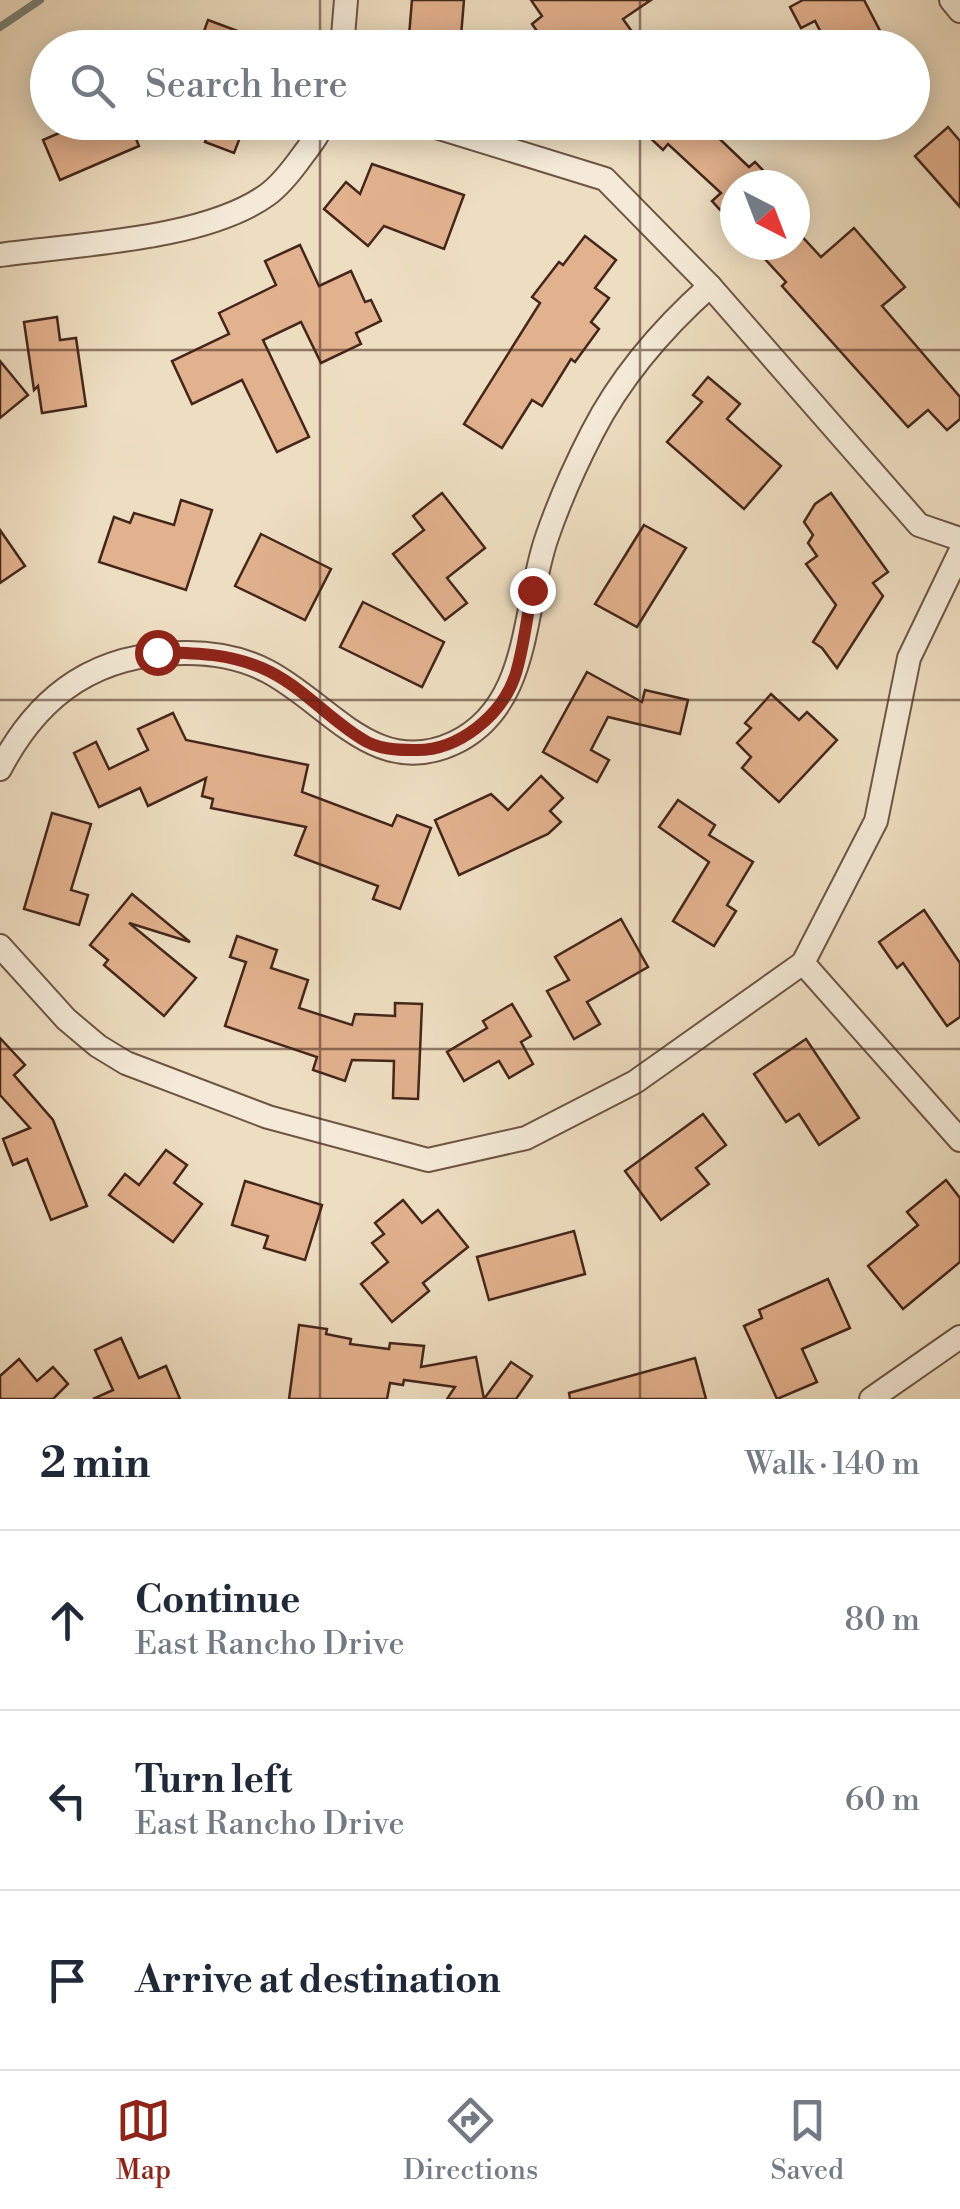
<!DOCTYPE html>
<meta charset="utf-8">
<style>
body{margin:0;font-family:"Libre Bodoni",serif;background:#f6f6f7;color:#1f2937}
.compass{position:absolute;left:720px;top:170px;width:90px;height:90px;border-radius:50%;background:#fff;box-shadow:0 5px 25px #0003;rotate:138deg}
.stop{position:absolute;width:30px;height:30px;margin:-22px;border:8px solid #8f2418;border-radius:50%;background:#fff}
.stop.end{background:#8f2418;border-color:#fff;box-shadow:0 2px 10px #0008}
.list{margin:0;padding:0;list-style:none}
h2{display:flex;justify-content:space-between;align-items:center;height:130px;margin:0;padding:0 40px;font-size:42px}
h2 small{font-size:32px;font-weight:400;color:#747a83}
.list li{display:grid;grid-template-columns:65px 1fr auto;gap:30px;align-items:center;box-sizing:border-box;height:180px;padding:0 40px;border-top:2px solid #e0e1e3}
.list b{display:block;font-size:38px;white-space:nowrap}
.list p{margin:0;font-size:32px;white-space:nowrap;color:#747a83}
.list em{font-size:32px;font-style:normal;color:#747a83}
.icon{flex:none;width:55px;height:55px;fill:none;stroke:currentColor;stroke-width:2;stroke-linecap:round;stroke-linejoin:round}
.map{position:relative;flex:none;width:960px;height:1399px;overflow:hidden}
.search{position:absolute;background:#fff;box-shadow:0 5px 25px #0003;left:30px;right:30px;top:30px;height:110px;display:flex;align-items:center;gap:25px;box-sizing:border-box;padding:0 35px;border-radius:55px;color:#747a83;font-size:38px}
.sheet{height:670px;background:#fff}
nav{display:flex;justify-content:space-around;align-items:center;box-sizing:border-box;height:140px;border-top:2px solid #e0e1e3;background:#fff;font-size:28px;color:#747a83}
nav a{display:grid;justify-items:center;gap:5px}
nav .on{color:#8f2418}
.map>svg:first-child{display:block}
.lines{fill:none;stroke-linecap:round;stroke-linejoin:round}
.stream{stroke:#778076;stroke-width:8}
.building{fill:#e2b18d;stroke:#44271b;stroke-width:2.5}
.street-casing{stroke:#6e5544;stroke-width:26}
.street{stroke:#f4ead7;stroke-width:22}
.route{stroke:#8f2418;stroke-width:12}
.grid{fill:none;stroke:#44271b;stroke-width:2.5;stroke-opacity:0.55}
</style>
<div class="map">
<svg width="960" height="1399" viewBox="0 0 960 1399">
<rect width="100%" height="100%" fill="#eedec1"/>
<filter id="stains"><feTurbulence type="fractalNoise" baseFrequency=".002" numOctaves="4"/><feColorMatrix values="0 0 0 0 .2 0 0 0 0 .09 0 0 0 0 .02 0 0 0 .5 -.17"/></filter>
<radialGradient id="worn" r=".72"><stop offset=".6" stop-color="#630" stop-opacity="0"/><stop offset="1" stop-color="#630" stop-opacity=".3"/></radialGradient>
<g class="lines">
<!-- stream -->
<polyline class="stream" points="0,27 40,0"/>
</g>
<!-- building -->
<g class="building">
<polygon points="412,0 464,0 460,48 408,48"/>
<polygon points="531,0 651,0 623,19 633,33 613,48 549,48 532,24 542,16"/>
<polygon points="803,0 864,0 889,48 829,48 815,21 801,28 790,7"/>
<polygon points="208,20 275,45 275,48 198,48"/>
<polygon points="61,122 129,122 139,146 60,180 43,140 64,131"/>
<polygon points="212,122 246,122 234,153 205,142"/>
<polygon points="633,122 702,122 749,167 755,162 777,185 735,185 735,226 712,201 721,193 668,144 663,150"/>
<polygon points="948,127 960,141 960,207 915,156"/>
<polygon points="372,164 464,195 444,249 384,226 368,246 324,209 346,182 360,194"/>
<polygon points="854,228 905,287 882,306 960,397 960,419 947,430 928,410 908,427 782,286 786,282 752,245 795,245 795,229 821,257"/>
<polygon points="585,236 616,260 595,288 609,298 591,322 599,329 575,362 571,359 542,406 532,400 502,448 464,424 540,303 532,297 559,262 563,265"/>
<polygon points="300,245 319,286 351,271 365,302 371,300 381,321 356,333 361,344 321,363 301,322 263,340 309,437 277,452 242,380 192,404 172,361 229,334 219,313 276,285 265,261"/>
<polygon points="57,317 60,340 76,338 86,406 42,413 38,386 34,390 24,322"/>
<polygon points="0,361 28,395 0,418"/>
<polygon points="708,377 740,404 727,419 781,466 744,509 667,442 702,402 693,395"/>
<polygon points="442,493 485,548 447,578 467,603 445,620 393,554 424,530 413,516"/>
<polygon points="831,493 888,572 873,583 883,596 837,668 822,648 813,642 836,605 806,564 817,556 808,543 813,535 804,522 815,504"/>
<polygon points="181,500 212,510 186,590 99,562 114,517 130,523 134,513 174,525"/>
<polygon points="644,525 686,548 637,627 595,604"/>
<polygon points="0,530 25,566 0,583"/>
<polygon points="261,534 331,569 305,620 235,586"/>
<polygon points="363,602 444,642 422,687 340,647"/>
<polygon points="587,672 642,702 645,690 688,700 680,734 608,717 591,750 609,760 597,782 543,752"/>
<polygon points="771,694 799,720 807,712 837,740 779,802 742,768 751,757 737,743 751,728 745,723"/>
<polygon points="173,713 186,740 308,765 302,792 392,826 397,815 431,828 400,909 373,899 378,886 295,855 306,827 211,808 213,799 202,796 206,778 148,806 140,788 99,807 74,753 96,742 109,769 148,750 138,729"/>
<polygon points="541,776 563,798 550,811 561,822 548,834 459,875 435,820 491,794 508,810"/>
<polygon points="678,800 715,825 709,835 753,862 727,905 736,911 714,946 673,921 709,862 659,827"/>
<polygon points="52,813 91,824 71,890 88,895 79,925 24,909"/>
<polygon points="132,894 190,942 129,923 196,978 164,1016 104,965 108,960 90,945"/>
<polygon points="924,910 960,963 960,1017 947,1026 903,963 897,968 879,942"/>
<polygon points="621,919 648,967 587,1002 600,1024 574,1039 547,991 569,980 555,957"/>
<polygon points="237,936 277,950 271,968 308,980 299,1008 352,1025 355,1014 395,1016 395,1003 422,1004 418,1099 393,1098 394,1061 352,1060 345,1081 313,1070 317,1057 225,1026 246,962 230,957"/>
<polygon points="512,1004 531,1036 521,1042 533,1064 509,1078 499,1061 464,1081 447,1052 487,1028 483,1021"/>
<polygon points="0,1038 25,1065 14,1075 53,1120 87,1206 51,1220 27,1159 13,1165 3,1139 30,1128 0,1095"/>
<polygon points="806,1039 859,1118 819,1145 799,1114 786,1122 754,1074"/>
<polygon points="703,1114 726,1145 696,1168 709,1184 661,1220 625,1171"/>
<polygon points="166,1150 187,1165 174,1183 202,1204 173,1242 109,1195 125,1174 139,1185"/>
<polygon points="946,1180 960,1198 960,1262 903,1309 868,1266 918,1225 907,1212"/>
<polygon points="245,1181 322,1205 305,1260 264,1248 268,1236 232,1225"/>
<polygon points="403,1200 422,1223 438,1210 468,1247 423,1283 429,1291 392,1322 361,1284 388,1262 372,1243 384,1234 375,1223"/>
<polygon points="574,1231 585,1274 489,1300 477,1257"/>
<polygon points="828,1279 850,1328 802,1349 817,1382 777,1399 744,1326 762,1318 759,1310"/>
<polygon points="299,1325 327,1329 326,1334 351,1339 350,1344 389,1349 390,1343 424,1346 421,1367 476,1357 484,1399 447,1399 455,1387 404,1380 403,1385 390,1383 387,1399 289,1399"/>
<polygon points="121,1338 139,1378 166,1366 180,1399 93,1399 113,1390 95,1350"/>
<polygon points="695,1358 706,1399 570,1399 569,1393"/>
<polygon points="19,1359 37,1381 53,1367 68,1384 53,1399 0,1399 0,1376"/>
<polygon points="511,1362 532,1376 516,1399 484,1399"/>
</g>
<g class="lines">
<defs>
<g id="street">
<polyline points="951,0 960,11"/>
<polyline points="342,48 346,0"/>
<polyline points="420,122 605,179 710,286 919,525 960,539"/>
<path d="M0 255C78 244 204 240 267 195 281 185 293 169 303 155 311 144 319 135 323 122"/>
<path d="M0 769C40 692 99 652 187 653 215 653 242 658 267 671 328 702 375 780 454 743 532 706 522 608 547 537 559 502 575 466 592 433 620 378 664 327 710 286"/>
<polyline points="0,946 66,1019 98,1046 126,1063 268,1117 428,1160 526,1138 635,1082 803,963 876,821 909,658 960,552"/>
<polyline points="803,963 960,1140"/>
<polyline points="871,1399 960,1337"/>
</g>
</defs>
<!-- street casing -->
<use href="#street" class="street-casing"/>
<!-- street -->
<use href="#street" class="street"/>
</g>
<g class="lines">
<!-- route -->
<path class="route" d="M157 652C194 653 227 653 262 668 300 684 327 718 362 739 377 749 396 750 413 750 458 752 503 715 516 673 524 646 527 617 532 590"/>
</g>
<!-- grid -->
<path class="grid" d="M320 0V48M640 0V48M320 122V1399M640 122V1399M0 350H960M0 700H960M0 1049H960"/>
<rect width="100%" height="100%" filter="url(#stains)"/>
<rect width="100%" height="100%" fill="url(#worn)"/>
</svg>
<svg class="compass" viewBox="-18 -18 36 36"><path d="M0-13l5 13h-10z" fill="#e53935"/><path d="M0 13l5-13h-10z" fill="#747a83"/></svg>
<div class="stop" style="left:157px;top:652px"></div>
<div class="stop end" style="left:532px;top:590px"></div>
<div class="search"><svg class="icon" aria-label="search" viewBox="0 0 24 24"><circle cx="10" cy="10" r="6"/><path d="M15 15l6 6"/></svg>Search here</div>
</div>
<section class="sheet">
<h2>2 min<small>Walk · 140 m</small></h2>
<ul class="list">
<li><svg class="icon" aria-label="ahead" viewBox="0 0 24 24"><path d="M12 20V5M6 11l6-6 6 6"/></svg><div><b>Continue</b><p>East Rancho Drive</p></div><em>80 m</em></li>
<li><svg class="icon" aria-label="left" viewBox="0 0 24 24"><path d="M17 20v-9H6M10 6l-5 5 5 5"/></svg><div><b>Turn left</b><p>East Rancho Drive</p></div><em>60 m</em></li>
<li><svg class="icon" aria-label="arrive" viewBox="0 0 24 24"><path d="M6 21V4h12l-3 4 3 4H6"/></svg><div><b>Arrive at destination</b></div></li>
</ul>
</section>
<nav>
<a class="on"><svg class="icon" aria-label="map" viewBox="0 0 24 24"><path d="M3 6l6-2 6 2 6-2v14l-6 2-6-2-6 2zM9 4v14M15 6v14"/></svg>Map</a>
<a><svg class="icon" aria-label="directions" viewBox="0 0 24 24"><path d="M12 3l9 9-9 9-9-9zM9 14v-3h6M13 9l2 2-2 2"/></svg>Directions</a>
<a><svg class="icon" aria-label="saved" viewBox="0 0 24 24"><path d="M7 4h10v16l-5-4-5 4z"/></svg>Saved</a>
</nav>
